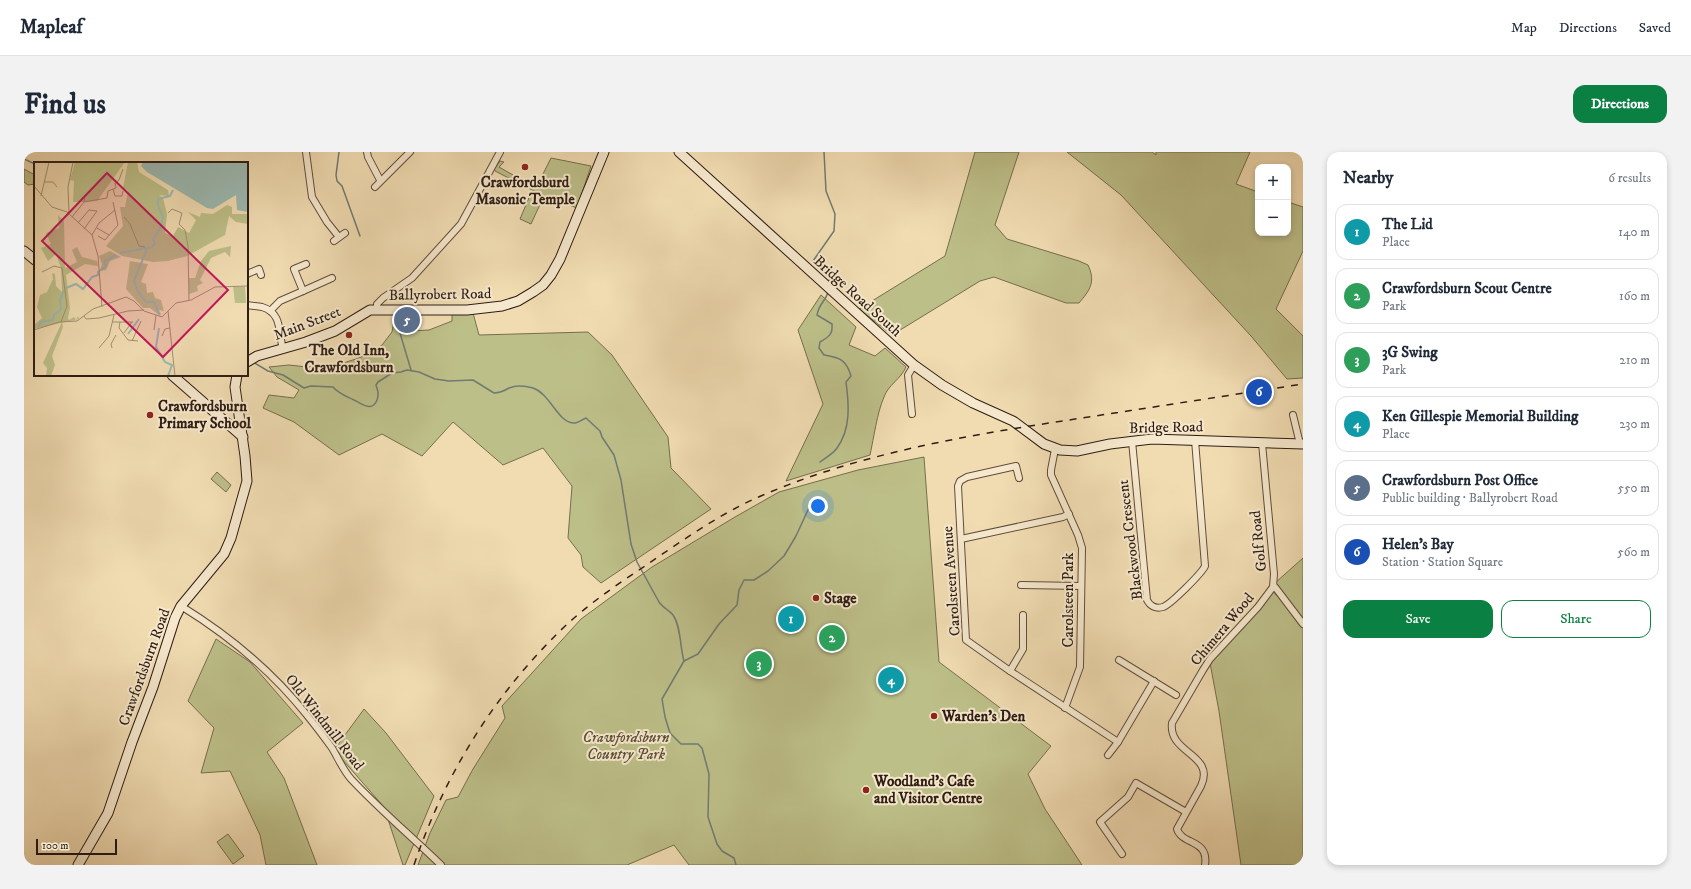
<!DOCTYPE html>
<meta charset="utf-8">
<style>
body{margin:0;font-family:"IM FELL DW Pica",serif;background:#f2f2f3;color:#1f2937}
.controls{position:absolute;right:12px;top:12px;display:grid;overflow:hidden;border-radius:8px;box-shadow:0 2px 6px #0003}
.controls button{width:36px;height:36px;display:grid;place-items:center;padding:0;border:0;border-bottom:1px solid #e0e1e3;background:#fff;color:#1f2937;font:20px sans-serif}
.scale{position:absolute;left:12px;bottom:10px;width:81px;box-sizing:border-box;padding-left:4px;border:2px solid #2f1d14;border-top:0;font-size:11px;line-height:14px;white-space:nowrap;color:#2f1d14;-webkit-text-stroke:3px #f6e8cd;paint-order:stroke}
.you{position:absolute;left:794px;top:354px;width:14px;height:14px;margin:-10px;border:3px solid #fff;border-radius:50%;background:#1a73e8;box-shadow:0 0 0 6px #1a73e833}
.badge{display:grid;place-items:center;width:26px;height:26px;border-radius:50%;background:#0b8043;color:#fff;font-size:13px;font-weight:700}
.pin{position:absolute;translate:-50% -50%;border:2px solid #fff;box-shadow:0 1px 4px #0006}
.list{margin:0;padding:0;list-style:none}
h2{display:flex;justify-content:space-between;align-items:center;height:52px;margin:0;padding:0 16px;font-size:17px}
h2 small{font-size:13px;font-weight:400;color:#747a83}
.list li{display:grid;grid-template-columns:26px 1fr auto;gap:12px;align-items:center;box-sizing:border-box;height:56px;margin:0 8px 8px;padding:0 8px;border:1px solid #e0e1e3;border-radius:12px}
.list b{display:block;font-size:15px;white-space:nowrap}
.list p{margin:0;font-size:13px;white-space:nowrap;color:#747a83}
.list em{font-size:13px;font-style:normal;color:#747a83}
.actions{display:flex;gap:8px;padding:12px 16px}
.actions a{flex:1;padding:9px 0;border:1px solid #0b8043;border-radius:12px;text-align:center;font-size:14px;color:#0b8043}
.actions .main{background:#0b8043;color:#fff}
.map{position:relative;flex:none;width:1279px;height:713px;overflow:hidden;border-radius:12px}
header{display:flex;align-items:center;gap:24px;box-sizing:border-box;height:56px;padding:0 20px;background:#fff;border-bottom:1px solid #e0e1e3}
header strong{font-size:19px}
nav{display:flex;gap:22px;margin-inline-start:auto;font-size:14px}
.intro{display:flex;align-items:center;justify-content:space-between;box-sizing:border-box;height:96px;padding:0 24px}
h1{margin:0;font-size:28px}
.button{padding:10px 18px;border-radius:12px;background:#0b8043;color:#fff;font-size:14px;font-weight:700}
main{display:flex;gap:24px;padding:0 24px}
aside{flex:1;background:#fff;border-radius:12px;box-shadow:0 2px 6px #0003}
.map>svg:first-child{display:block}
.green{fill:#bdbf89;stroke:#766e4e}
.lines{fill:none;stroke-linecap:round;stroke-linejoin:round}
.stream{stroke:#707b73;stroke-width:1.5}
.street-casing{stroke:#604d3c;stroke-width:8}
.secondary-casing{stroke:#2f1d14;stroke-width:11}
.street{stroke:#f6e8cd;stroke-width:6}
.secondary{stroke:#f6e8cd;stroke-width:9}
.rail{stroke:#2f1d14;stroke-width:1.5;stroke-dasharray:7 7;stroke-linecap:butt}
.poi-dot{fill:#8f2418;stroke:#f6e8cd;stroke-width:1.5}
.labels{text-anchor:middle;stroke-width:4;stroke-linejoin:round;paint-order:stroke}
.poi-label{font-size:15px;font-weight:bold;fill:#2f1d14;stroke:#f6e8cd;text-anchor:start}
.street-label{font-size:15px;fill:#2f1d14;stroke:#f6e8cd}
.park-label{font-size:15px;font-style:italic;fill:#5a4e37;stroke:#f6e8cd}
.inset-river{fill:none;stroke:#9cbab3;stroke-width:2}
.inset-road{fill:none;stroke:#a39073;stroke-width:1}
.view{fill:#c2185b;fill-opacity:0.15;stroke:#c2185b;stroke-width:2}
.inset-edge{fill:none;stroke:#2f1d14;stroke-width:2}
</style>
<header>
<strong>Mapleaf</strong>
<nav><a>Map</a><a>Directions</a><a>Saved</a></nav>
</header>
<div class="intro"><h1>Find us</h1><a class="button">Directions</a></div>
<main>
<div class="map">
<svg width="1279" height="713" viewBox="0 0 1279 713">
<rect width="100%" height="100%" fill="#f1dcb2"/>
<filter id="stains"><feTurbulence type="fractalNoise" baseFrequency=".005" numOctaves="4"/><feColorMatrix values="0 0 0 0 .2 0 0 0 0 .09 0 0 0 0 .02 0 0 0 .5 -.17"/></filter>
<radialGradient id="worn" r=".72"><stop offset=".6" stop-color="#630" stop-opacity="0"/><stop offset="1" stop-color="#630" stop-opacity=".3"/></radialGradient>
<!-- green -->
<g class="green">
<path d="M951 0H995L971 73 983 87 1055 109 1064 113C1072 130 1066 138 1055 151H1042L970 125 956 129 868 183 835 157 921 104Z"/>
<polygon points="1043,0 1128,0 1132,3 1132,0 1226,0 1212,32 1234,40 1234,81 1264,81 1264,50 1279,55 1279,99 1252,157 1279,184 1279,226 1263,227 1227,184 1097,43"/>
<polygon points="527,6 567,14 553,56 516,42 471,19 470,17 476,9 480,10 475,15 512,36"/>
<polygon points="0,17 11,23 11,32 4,33 0,30"/>
<polygon points="507,41 519,46 507,72 496,67"/>
<path d="M797 143 832 175 825 193 851 204 861 196 882 215C877 227 864 233 860 245 853 261 850 285 846 303L762 329 799 252 774 178Z"/>
<polygon points="428,161 449,161 455,183 564,180 588,203 644,285 647,316 687,357 577,431 559,415 557,403 544,386 548,334 519,296 479,313 429,270 398,304 358,282 315,303 270,270 239,256 245,243 270,246 275,238 253,225 245,215 265,213 283,215 316,212 332,207 349,200 358,193 368,180 371,163 375,163 381,173 385,174 385,179 405,178 428,169"/>
<polygon points="900,305 915,510 1027,594 1004,622 1021,657 1058,713 665,713 650,693 603,713 394,713 406,681 422,648 434,645 449,617 481,566 478,554 557,467 628,415 711,365 755,340 834,318"/>
<polygon points="193,320 207,333 202,340 187,327"/>
<polygon points="1279,406 1279,713 1217,713 1195,559 1186,511 1222,473 1249,439 1253,444 1256,439 1251,431"/>
<polygon points="192,487 226,510 279,571 243,600 260,626 293,713 242,713 236,683 206,619 177,621 190,576 164,549"/>
<polygon points="340,557 362,581 410,644 381,713 379,713 360,655 310,598"/>
<polygon points="204,682 220,704 209,712 193,690"/>
</g>
<g class="lines">
<!-- stream -->
<g class="stream">
<polyline points="315,0 312,23 313,29 318,34 336,84"/>
<polyline points="800,0 802,39 811,62 810,79 789,109 806,122 805,131"/>
<polyline points="0,7 11,12"/>
<polyline points="373,171 387,218"/>
<path d="M229 210 244 219 259 223 280 236 287 234 309 235C315 242 322 244 330 248 337 251 348 261 353 248 355 242 354 239 352 233L354 230 368 221 377 220 383 218 395 220 411 227 425 229 449 228 470 241C476 241 480 239 485 236 492 233 502 234 509 236 527 242 534 272 551 271 554 271 559 267 562 266L576 279 578 285 590 303 597 328 607 392 613 410 635 450C639 456 645 458 649 463 657 474 656 496 660 509"/>
<path d="M796 310C801 306 809 302 813 296 827 277 825 252 822 230L827 224C822 207 816 206 800 203L795 196 796 190C805 185 809 182 808 172L793 163C795 151 802 149 804 140"/>
<polyline points="712,713 710,706 698,699 693,692 684,665 685,622 678,596 674,592 657,592 646,581 641,565 638,547 660,509 674,502 695,472 713,453 715,438 720,428 730,428 744,419 760,404 772,384 789,347"/>
</g>
<defs>
<g id="street">
<polyline points="282,0 288,45 303,70 315,85"/>
<polyline points="343,0 344,5 356,28"/>
<polyline points="351,35 386,0"/>
<polyline points="310,89 321,81"/>
<polyline points="223,122 235,117 237,123"/>
<polyline points="279,139 308,126"/>
<path d="M223 153C228 154 233 154 238 155 259 161 254 181 259 197"/>
<polyline points="353,157 353,152 359,146 388,126 437,72 476,0"/>
<polyline points="246,159 256,149 279,139 270,117 282,112"/>
<polyline points="888,262 884,223 890,213"/>
<polyline points="1269,263 1276,292"/>
<path d="M1108 289 1123 448C1126 454 1132 457 1139 455 1146 453 1178 421 1181 414L1171 288"/>
<polyline points="1238,291 1250,422 1249,435 1251,435 1279,472"/>
<polyline points="1031,297 1027,318 1027,323 1054,383 1058,396 1056,515 1041,556"/>
<polyline points="995,326 992,314 943,325 936,329 934,334 942,488 986,519 1094,590"/>
<polyline points="937,387 1039,365 1045,362"/>
<polyline points="997,433 1057,434"/>
<path d="M157 454C204 483 247 518 282 562 291 573 300 585 308 596 314 606 319 618 327 627 355 657 387 684 417 713"/>
<polyline points="1095,508 1152,543"/>
<polyline points="986,519 999,497 999,463"/>
<polyline points="1084,603 1094,590 1130,529"/>
<polyline points="1098,702 1076,670 1104,645 1112,631 1162,660"/>
<path d="M1181 713C1185 687 1158 693 1153 677L1177 634C1192 602 1144 602 1148 571L1179 518 1186 507 1234 455 1249 435"/>
</g>
<g id="secondary">
<polyline points="655,0 890,213 918,233 949,251 989,269 1020,292 1036,298 1053,299 1086,292 1128,287 1279,292"/>
<polyline points="0,99 11,108"/>
<polyline points="223,210 233,204 282,190 311,179 346,158 443,158 478,154 494,149 509,140 519,133 527,123 536,107 580,0"/>
<polyline points="148,223 219,285"/>
<polyline points="54,713 84,661 108,590 129,535 151,466 157,454 200,402 207,386 223,329 221,304 211,235 213,223"/>
</g>
</defs>
<!-- street casing -->
<use href="#street" class="street-casing"/>
<!-- secondary casing -->
<use href="#secondary" class="secondary-casing"/>
<!-- street -->
<use href="#street" class="street"/>
<!-- secondary -->
<use href="#secondary" class="secondary"/>
<!-- rail -->
<path class="rail" d="M390 713C419 627 466 549 530 485 555 459 585 438 615 418 652 393 689 366 730 347 817 308 912 289 1006 274 1097 260 1188 246 1279 232"/>
</g>
<!-- markers -->
<g class="poi-dot">
<circle cx="501" cy="15" r="4"/>
<circle cx="325" cy="183" r="4"/>
<circle cx="126" cy="263" r="4"/>
<circle cx="792" cy="446" r="4"/>
<circle cx="910" cy="564" r="4"/>
<circle cx="842" cy="638" r="4"/>
</g>
<g class="labels">
<!-- poi labels -->
<g class="poi-label">
<text x="501" y="35" text-anchor="middle">Crawfordsburd<tspan x="501" dy="17">Masonic Temple</tspan></text>
<text x="325" y="203" text-anchor="middle">The Old Inn,<tspan x="325" dy="17">Crawfordsburn</tspan></text>
<text x="134" y="259">Crawfordsburn<tspan x="134" dy="17">Primary School</tspan></text>
<text x="800" y="451">Stage</text>
<text x="918" y="569">Warden's Den</text>
<text x="850" y="634">Woodland's Cafe<tspan x="850" dy="17">and Visitor Centre</tspan></text>
</g>
<!-- street labels -->
<g class="street-label">
<text transform="translate(416 142) rotate(-1)" y="5">Ballyrobert Road</text>
<text transform="translate(834 144) rotate(42)" y="5">Bridge Road South</text>
<text transform="translate(283 171) rotate(-21)" y="5">Main Street</text>
<text transform="translate(1142 275) rotate(-1)" y="5">Bridge Road</text>
<text transform="translate(1106 388) rotate(-97)" y="5">Blackwood Crescent</text>
<text transform="translate(1234 389) rotate(-96)" y="5">Golf Road</text>
<text transform="translate(927 429) rotate(-94)" y="5">Carolsteen Avenue</text>
<text transform="translate(1044 448) rotate(-90)" y="5">Carolsteen Park</text>
<text transform="translate(1198 477) rotate(-50)" y="5">Chimera Wood</text>
<text transform="translate(120 515) rotate(-70)" y="5">Crawfordsburn Road</text>
<text transform="translate(301 570) rotate(52)" y="5">Old Windmill Road</text>
</g>
<!-- park labels -->
<g class="park-label">
<text x="602" y="590">Crawfordsburn<tspan x="602" dy="17">Country Park</tspan></text>
</g>
</g>
<!-- overview -->
<g transform="translate(10 10)">
<rect width="214" height="214" fill="#f1dcb2"/>
<path d="M41 0H91L63 39 50 40H39L40 19 36 18ZM94 0H103L105 10 134 28 135 34 125 33 129 36 133 52 131 71 139 74 144 65 155 71 162 58 154 50 166 55 167 51 179 52 193 43 198 45V52H214V62L202 60 195 54 191 73 153 94 134 99 119 100 88 94 72 84 89 64 86 45H91L94 29 89 26ZM24 53 30 59 31 106 43 100 38 88 43 85 48 95 63 99 64 104 51 102 32 113 36 146 34 156 35 158 40 155 42 158 44 154 45 157 0 167V163L8 156 3 145 6 133 13 130 19 117 18 111 21 112 22 124 28 130 27 106 22 92 14 99 7 86 17 82 12 71 25 66ZM197 84 196 95 191 90 177 96 166 118 169 121 163 124 164 129 155 132V116H161L167 99 175 89ZM76 89 87 95 76 99 72 108 66 109 68 102 65 94ZM96 99 114 102 107 120 112 122 113 131 119 130 121 136 127 138 130 149 125 148V153L116 146H109L92 127ZM199 124 211 125 212 141H201ZM28 160 29 165 18 194 21 203 17 214H12L13 206 9 201Z" fill="#bdbf89"/>
<path d="M109 0H214V50L203 48 202 33 179 47 173 46 113 10 107 4Z" fill="#9cbab3"/>
<path class="inset-river" d="M113 87 100 119 103 128 112 140H120L126 153M86 91 118 85 121 81 119 77 126 67 129 55 124 44V37L136 34 139 28M32 126 42 122 49 127 58 115 64 113V110L72 104 71 99 82 93M4 165 7 160 19 158 20 153 27 147 26 138 30 129M125 166 122 185 131 200 138 203 134 214M94 172 105 157"/>
<path class="inset-road" d="M11 20H19L23 25M0 24 18 45 33 50 58 73 64 94 68 145M79 27 81 34H88L89 29M7 34 15 0M50 40 73 36 74 29 82 26 81 21 85 18 89 7M35 51 34 25 39 0M134 51 138 47 148 51 145 62 151 68 154 84 155 138M38 55 50 40 51 33M90 55 96 62 105 84 111 85M44 61 55 48 63 49 50 67M63 66 75 73M58 73 65 61 81 48M64 74 71 78 84 63 79 40M8 110 20 104 28 106 33 144 27 160M134 149 141 214M50 154 52 157 65 156 94 149 110 148M79 160H99M86 160 85 166 94 178 104 179M0 168 25 160 43 159 59 147 92 135 100 139 110 149 128 155 142 141 157 138 181 125 214 124M120 168 122 153M90 171 98 160M128 174 131 167 136 166M98 179 107 159M65 186 75 174 80 153M78 186 77 182 82 173"/>
<path class="view" d="M73 11 194 128 129 195 8 79Z"/>
<rect width="214" height="214" class="inset-edge"/>
</g>
<rect width="100%" height="100%" filter="url(#stains)"/>
<rect width="100%" height="100%" fill="url(#worn)"/>
</svg>
<div class="controls">
<button>+</button>
<button>−</button>
</div>
<div class="scale">100 m</div>
<div class="you"></div>
<div class="pin badge" style="left:767px;top:467px;background:#0f9aa8">1</div>
<div class="pin badge" style="left:808px;top:486px;background:#2e9e5b">2</div>
<div class="pin badge" style="left:735px;top:512px;background:#2e9e5b">3</div>
<div class="pin badge" style="left:867px;top:528px;background:#0f9aa8">4</div>
<div class="pin badge" style="left:383px;top:168px;background:#5c6f8a">5</div>
<div class="pin badge" style="left:1235px;top:240px;background:#1a4fb4">6</div>
</div>
<aside>
<h2>Nearby<small>6 results</small></h2>
<ul class="list">
<li><span class="badge" style="background:#0f9aa8">1</span><div><b>The Lid</b><p>Place</p></div><em>140 m</em></li>
<li><span class="badge" style="background:#2e9e5b">2</span><div><b>Crawfordsburn Scout Centre</b><p>Park</p></div><em>160 m</em></li>
<li><span class="badge" style="background:#2e9e5b">3</span><div><b>3G Swing</b><p>Park</p></div><em>210 m</em></li>
<li><span class="badge" style="background:#0f9aa8">4</span><div><b>Ken Gillespie Memorial Building</b><p>Place</p></div><em>230 m</em></li>
<li><span class="badge" style="background:#5c6f8a">5</span><div><b>Crawfordsburn Post Office</b><p>Public building · Ballyrobert Road</p></div><em>550 m</em></li>
<li><span class="badge" style="background:#1a4fb4">6</span><div><b>Helen's Bay</b><p>Station · Station Square</p></div><em>560 m</em></li>
</ul>
<div class="actions"><a class="main">Save</a><a>Share</a></div>
</aside>
</main>
